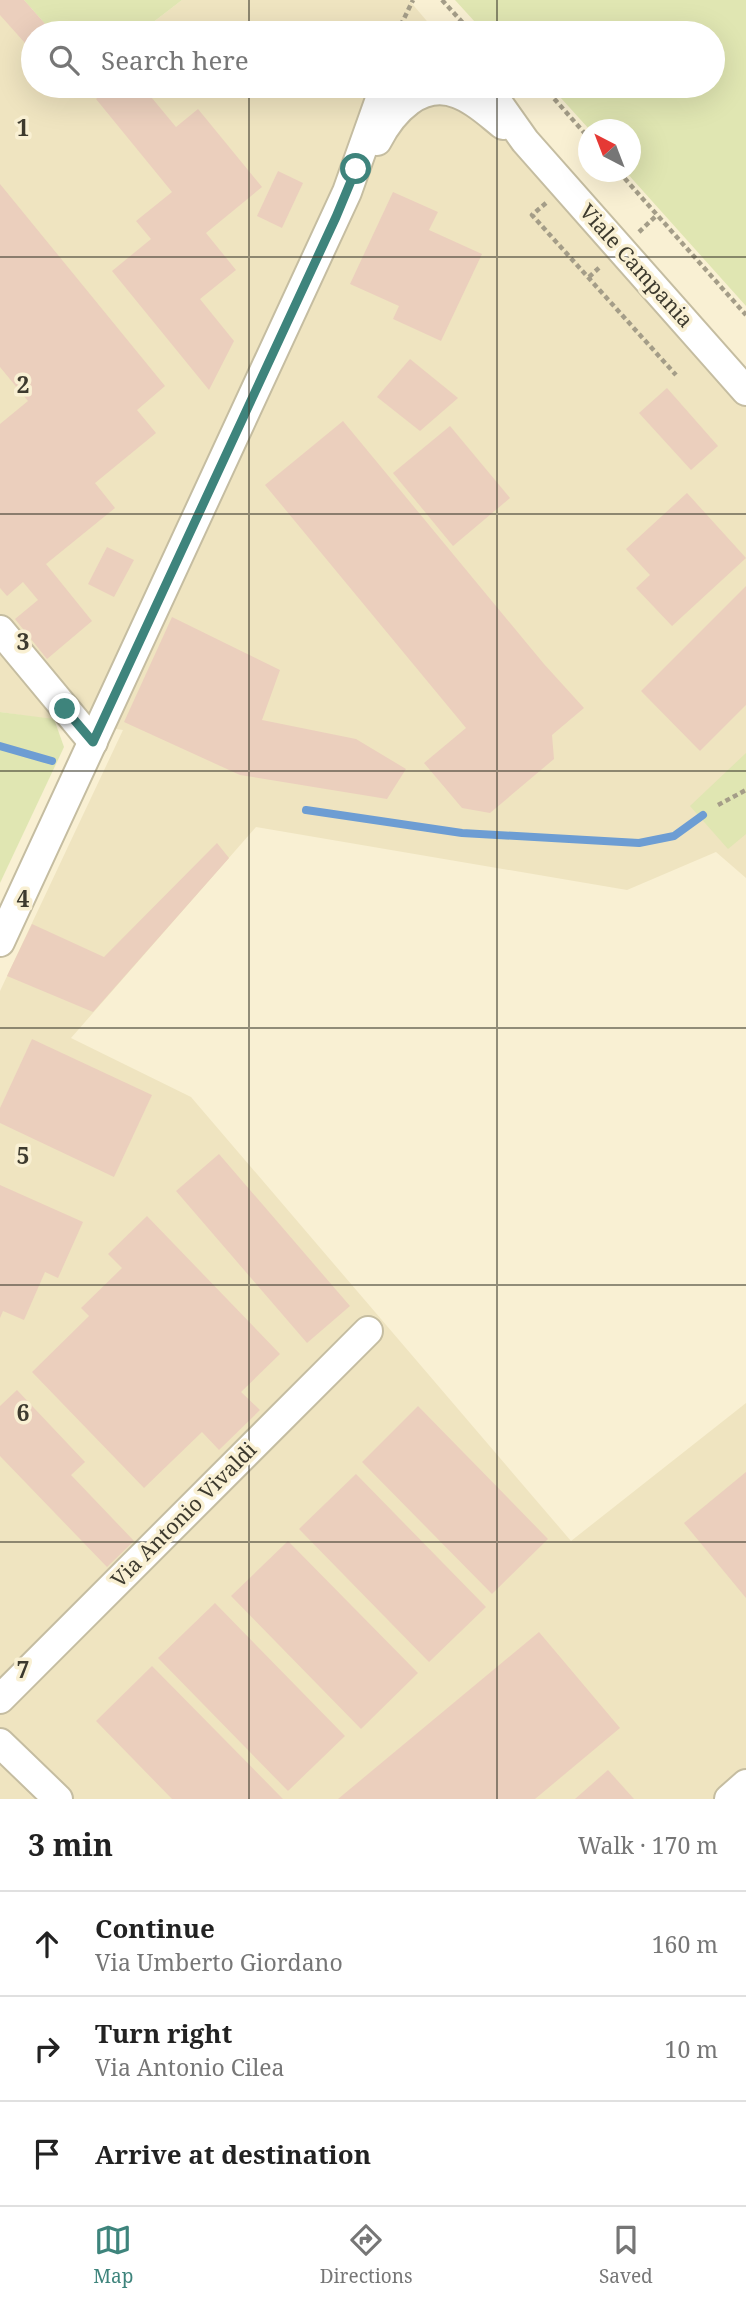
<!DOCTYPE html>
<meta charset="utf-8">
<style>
body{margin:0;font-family:"Noto Serif",serif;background:#f6f6f6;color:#222}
.compass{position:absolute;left:578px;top:119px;width:63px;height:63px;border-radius:50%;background:#fff;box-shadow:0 7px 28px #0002;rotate:318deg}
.stop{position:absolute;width:21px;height:21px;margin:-16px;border:5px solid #3e847c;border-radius:50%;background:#fff}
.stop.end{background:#3e847c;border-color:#fff;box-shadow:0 2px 7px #0008}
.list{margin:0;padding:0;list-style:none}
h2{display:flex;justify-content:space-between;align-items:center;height:91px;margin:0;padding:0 28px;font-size:30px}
h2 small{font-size:23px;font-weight:400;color:#767676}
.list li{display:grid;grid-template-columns:46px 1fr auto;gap:21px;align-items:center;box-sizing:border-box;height:105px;padding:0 28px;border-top:2px solid #e0e0e0}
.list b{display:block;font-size:26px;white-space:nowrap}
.list p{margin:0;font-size:23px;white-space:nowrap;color:#767676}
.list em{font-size:23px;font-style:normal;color:#767676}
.icon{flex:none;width:38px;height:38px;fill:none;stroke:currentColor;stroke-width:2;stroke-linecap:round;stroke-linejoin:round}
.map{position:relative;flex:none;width:746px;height:1799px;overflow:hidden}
.search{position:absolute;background:#fff;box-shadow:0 7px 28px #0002;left:21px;right:21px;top:21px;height:77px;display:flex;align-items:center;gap:18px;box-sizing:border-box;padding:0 24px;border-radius:38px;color:#767676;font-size:26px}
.sheet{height:406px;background:#fff}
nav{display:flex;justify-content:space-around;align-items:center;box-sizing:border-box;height:98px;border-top:2px solid #e0e0e0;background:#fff;font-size:19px;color:#767676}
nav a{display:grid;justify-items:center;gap:4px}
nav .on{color:#3e847c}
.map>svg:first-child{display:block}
.built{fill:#efe4c0}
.grass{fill:#e0e6b2}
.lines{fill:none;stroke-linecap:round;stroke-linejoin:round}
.stream{stroke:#6d9dd3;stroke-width:8}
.building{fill:#ebcfbd}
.street-casing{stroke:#c5bda1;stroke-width:32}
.path{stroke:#a49d88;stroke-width:4.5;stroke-dasharray:5 3.5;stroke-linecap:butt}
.street{stroke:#fff;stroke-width:28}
.route{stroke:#3e847c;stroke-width:9}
.grid{fill:none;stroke:#3d3a2e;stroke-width:2;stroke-opacity:0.55}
.labels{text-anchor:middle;stroke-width:7;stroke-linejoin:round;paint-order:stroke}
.street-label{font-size:21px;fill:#3d3a2e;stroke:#f9f0d3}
.grid-label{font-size:23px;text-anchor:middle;font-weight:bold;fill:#3d3a2e;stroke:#f9f0d3;stroke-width:7;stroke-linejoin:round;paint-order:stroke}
</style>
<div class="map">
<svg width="746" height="1799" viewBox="0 0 746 1799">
<rect width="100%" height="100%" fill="#f9f0d3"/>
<!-- built -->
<g class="built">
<polygon points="0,0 24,0 53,33 33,33 33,86 483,86 746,391 746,878 716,852 627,890 256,827 71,1038 191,1097 571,1541 746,1403 746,1799 0,1799 0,991 123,730 0,712"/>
<polygon points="182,0 409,0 437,33 139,33"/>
</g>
<!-- grass -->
<g class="grass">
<polygon points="24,0 182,0 139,33 53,33"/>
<polygon points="455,0 746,0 746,306 626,172 630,172 630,130 589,129 550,86 713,86 713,33 485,33"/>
<polygon points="0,712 54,719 64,747 0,883"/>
<polygon points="746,753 746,834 728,849 690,806"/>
</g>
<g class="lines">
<!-- stream -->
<g class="stream">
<polyline points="0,746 52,761"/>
<polyline points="306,810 462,833 639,843 674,836 703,815"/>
</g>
</g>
<!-- building -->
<g class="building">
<polygon points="0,0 24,0 53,33 33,33 33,52 0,15"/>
<polygon points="111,86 142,86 176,127 198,109 262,187 206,233 236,270 200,299 234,341 209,390 112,271 151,239 136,221 172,192 96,99"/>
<polygon points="278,171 303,183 282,228 257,216"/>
<polygon points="0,184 165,386 137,410 156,433 95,483 115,508 46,564 92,621 47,659 15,619 38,600 23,582 7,596 0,588 0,424 28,401 0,367"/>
<polygon points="393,192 438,212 429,230 482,254 441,341 393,319 399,306 350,284"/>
<polygon points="410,359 458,398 420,431 377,397"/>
<polygon points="667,388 718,446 691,470 639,413"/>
<polygon points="343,421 544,664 584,708 552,735 554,759 490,813 462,808 424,763 466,728 265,485"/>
<polygon points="450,426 510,498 453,546 393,473"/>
<polygon points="687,493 746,558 672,626 636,588 650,575 626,549"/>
<polygon points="107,547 134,560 114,597 88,584"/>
<polygon points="746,586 746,705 700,751 641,691"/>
<polygon points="172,617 280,670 262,720 356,739 406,769 387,799 240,775 124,722"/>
<polygon points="217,843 229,858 93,1012 7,976 32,924 104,957"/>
<polygon points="32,1039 152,1095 114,1177 0,1123 0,1108"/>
<polygon points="219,1154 350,1306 307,1343 176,1191"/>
<polygon points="0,1185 83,1222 58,1278 45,1272 24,1320 3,1311 0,1318"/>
<polygon points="147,1216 280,1354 241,1392 260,1410 219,1450 202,1432 144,1488 32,1372 89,1316 81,1308 122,1268 108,1254"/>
<polygon points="17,1390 85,1462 71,1475 134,1541 107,1567 0,1456 0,1406"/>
<polygon points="418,1406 548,1539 492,1594 362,1462"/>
<polygon points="746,1472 746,1598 684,1523"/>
<polygon points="356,1474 486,1607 429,1662 299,1529"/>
<polygon points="288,1541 418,1673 361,1729 231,1596"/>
<polygon points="215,1603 345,1736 288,1791 158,1658"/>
<polygon points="539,1632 620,1728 535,1799 338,1799"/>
<polygon points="152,1666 283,1799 172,1799 96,1721"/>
<polygon points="608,1770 634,1799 575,1799"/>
</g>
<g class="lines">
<defs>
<g id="street">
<polyline points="486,86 525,141 746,391"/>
<path d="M377 141C392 112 421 79 458 94 475 100 489 114 503 125"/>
<polyline points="0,630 93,742"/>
<polyline points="0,942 347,192 380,99 388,86"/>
<polyline points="0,1699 368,1331"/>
<polyline points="0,1743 58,1799"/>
<polyline points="729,1799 746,1784"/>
</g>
</defs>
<!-- street casing -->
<use href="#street" class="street-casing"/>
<!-- path -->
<g class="path">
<polyline points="442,0 472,33"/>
<polyline points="400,27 405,33"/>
<polyline points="397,33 413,0"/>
<polyline points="543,86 588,137"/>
<polyline points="619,172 746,315"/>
<polyline points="546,203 532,215 676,375"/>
<polyline points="639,232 657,215"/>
<polyline points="589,277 601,266"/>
<polyline points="718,805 746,790"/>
</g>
<!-- street -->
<use href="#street" class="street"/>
</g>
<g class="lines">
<!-- route -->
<polyline class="route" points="65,709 93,742 336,217 356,169"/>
</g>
<!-- grid -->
<path class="grid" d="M249 0V33M497 0V33M249 86V1799M497 86V1799M0 257H746M0 514H746M0 771H746M0 1028H746M0 1285H746M0 1542H746"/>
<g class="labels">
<!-- street labels -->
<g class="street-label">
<text transform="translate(636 266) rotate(48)" y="7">Viale Campania</text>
<text transform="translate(184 1515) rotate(-45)" y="7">Via Antonio Vivaldi</text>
</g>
</g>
<g class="grid-label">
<text x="23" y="136">1</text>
<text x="23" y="393">2</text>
<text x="23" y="650">3</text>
<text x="23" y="907">4</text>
<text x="23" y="1164">5</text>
<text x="23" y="1421">6</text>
<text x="23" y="1678">7</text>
</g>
</svg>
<svg class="compass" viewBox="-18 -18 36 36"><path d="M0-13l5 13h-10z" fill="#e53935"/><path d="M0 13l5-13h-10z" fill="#767676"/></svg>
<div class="stop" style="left:356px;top:169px"></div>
<div class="stop end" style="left:65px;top:709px"></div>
<div class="search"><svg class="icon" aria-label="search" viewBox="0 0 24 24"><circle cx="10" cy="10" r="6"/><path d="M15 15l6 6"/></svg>Search here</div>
</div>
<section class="sheet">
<h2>3 min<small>Walk · 170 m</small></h2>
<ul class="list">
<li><svg class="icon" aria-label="ahead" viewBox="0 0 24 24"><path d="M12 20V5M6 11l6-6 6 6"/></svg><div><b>Continue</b><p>Via Umberto Giordano</p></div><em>160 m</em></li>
<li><svg class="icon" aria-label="right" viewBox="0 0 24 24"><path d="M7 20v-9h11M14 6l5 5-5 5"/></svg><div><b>Turn right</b><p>Via Antonio Cilea</p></div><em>10 m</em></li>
<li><svg class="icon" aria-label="arrive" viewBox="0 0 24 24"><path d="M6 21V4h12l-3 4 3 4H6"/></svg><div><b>Arrive at destination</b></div></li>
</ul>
</section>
<nav>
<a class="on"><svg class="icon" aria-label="map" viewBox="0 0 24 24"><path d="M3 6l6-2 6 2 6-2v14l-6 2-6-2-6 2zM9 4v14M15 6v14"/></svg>Map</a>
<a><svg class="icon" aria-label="directions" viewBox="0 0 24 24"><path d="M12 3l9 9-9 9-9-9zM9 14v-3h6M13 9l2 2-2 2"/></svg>Directions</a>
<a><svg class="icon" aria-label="saved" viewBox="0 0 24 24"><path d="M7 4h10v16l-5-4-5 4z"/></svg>Saved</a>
</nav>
